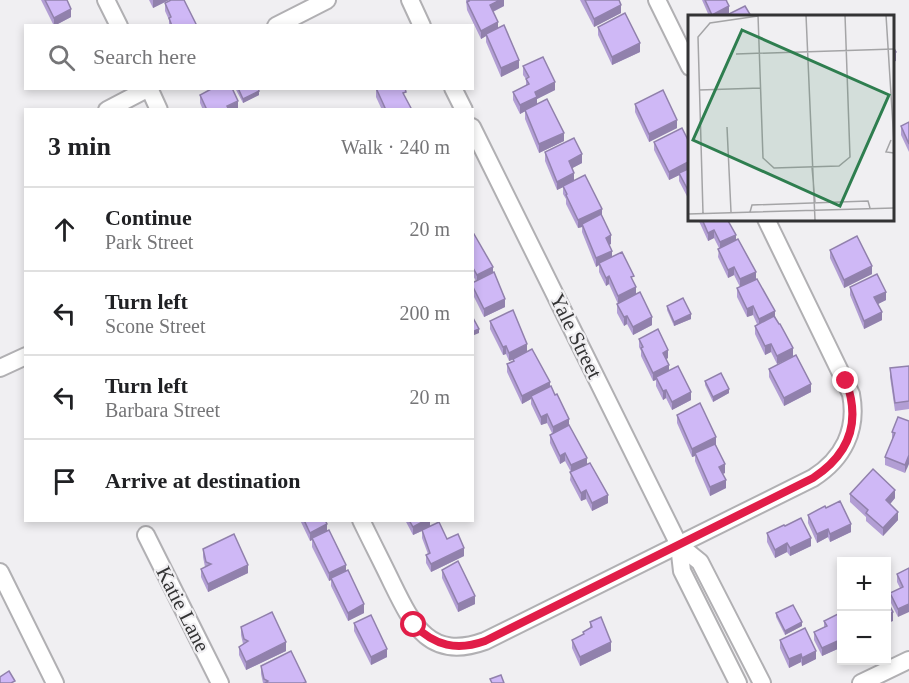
<!DOCTYPE html>
<meta charset="utf-8">
<style>
body{margin:0;font-family:"Times New Roman",serif;background:#f2f2f2;color:#202124}
.controls{position:absolute;right:18px;bottom:18px;display:grid;overflow:hidden;border-radius:0px;box-shadow:0 3px 9px #0003}
.controls button{width:54px;height:54px;display:grid;place-items:center;padding:0;border:0;border-bottom:2px solid #e0e0e0;background:#fff;color:#202124;font:30px sans-serif}
.stop{position:absolute;width:18px;height:18px;margin:-14px;border:4px solid #e11d48;border-radius:50%;background:#fff}
.stop.end{background:#e11d48;border-color:#fff;box-shadow:0 2px 6px #0008}
.list{margin:0;padding:0;list-style:none}
h2{display:flex;justify-content:space-between;align-items:center;height:78px;margin:0;padding:0 24px;font-size:26px}
h2 small{font-size:20px;font-weight:400;color:#757577}
.list li{display:grid;grid-template-columns:39px 1fr auto;gap:18px;align-items:center;box-sizing:border-box;height:84px;padding:0 24px;border-top:2px solid #e0e0e0}
.list b{display:block;font-size:22px;white-space:nowrap}
.list p{margin:0;font-size:20px;white-space:nowrap;color:#757577}
.list em{font-size:20px;font-style:normal;color:#757577}
.icon{flex:none;width:33px;height:33px;fill:none;stroke:currentColor;stroke-width:2;stroke-linecap:round;stroke-linejoin:round}
.map{position:relative;flex:none;width:909px;height:683px;overflow:hidden}
.search{position:absolute;background:#fff;box-shadow:0 3px 9px #0003;left:24px;top:24px;width:450px;height:66px;display:flex;align-items:center;gap:15px;box-sizing:border-box;padding:0 21px;border-radius:0px;color:#757577;font-size:22px}
.panel{position:absolute;background:#fff;box-shadow:0 3px 9px #0003;left:24px;top:108px;width:450px;height:414px;border-radius:0px}
.map>svg:first-child{display:block}
.lines{fill:none;stroke-linecap:round;stroke-linejoin:round}
.minor-casing{stroke:#b1b0b3;stroke-width:20}
.minor{stroke:#fff;stroke-width:16}
.wall{fill:#b29ed4}
.shaded-wall{fill:#9181ac}
.building{fill:#cfb8f6;stroke:#9181ac;stroke-width:1.5}
.route{stroke:#e11d48;stroke-width:8}
.labels{text-anchor:middle;stroke-width:4.5;stroke-linejoin:round;paint-order:stroke}
.street-label{font-size:21px;fill:#333334;stroke:#f0eff2}
.inset-road{fill:none;stroke:#a4a4a6;stroke-width:1.5}
.view{fill:#2e7e4f;fill-opacity:0.15;stroke:#2e7e4f;stroke-width:3}
.inset-edge{fill:none;stroke:#333334;stroke-width:3}
</style>
<div class="map">
<svg width="909" height="683" viewBox="0 0 909 683">
<rect width="100%" height="100%" fill="#f0eff2"/>
<g class="lines">
<defs>
<g id="minor">
<polyline points="106,0 119,26"/>
<polyline points="410,0 422,26"/>
<polyline points="657,0 690,67"/>
<polyline points="276,26 327,0"/>
<polyline points="149,88 159,110"/>
<polyline points="453,88 464,110"/>
<polyline points="107,110 149,88"/>
<polyline points="472,127 679,545 682,571 738,683"/>
<polyline points="0,368 26,356"/>
<path d="M361 520C371 541 382 562 392 583 413 626 430 661 485 641L813 478C843 459 858 430 851 394L766 219"/>
<polyline points="146,535 220,683"/>
<polyline points="679,545 700,562 762,683"/>
<polyline points="0,572 55,683"/>
<polyline points="861,683 909,660"/>
</g>
</defs>
<!-- minor casing -->
<use href="#minor" class="minor-casing"/>
<!-- minor -->
<use href="#minor" class="minor"/>
</g>
<!-- wall -->
<g class="wall">
<polygon points="41,0 67,0 71,17 54,26"/>
<polygon points="149,0 169,0 153,8"/>
<polygon points="466,0 504,0 504,6 493,12 498,28 519,68 501,77 486,42 486,36 481,39 467,10"/>
<polygon points="580,0 619,0 621,13 594,27"/>
<polygon points="702,0 728,0 726,1 725,16 709,16"/>
<polygon points="165,3 197,26 169,26 169,20 165,11"/>
<polygon points="598,27 640,52 612,65 598,35"/>
<polygon points="523,66 555,90 537,99 537,104 564,141 539,153 525,119 525,111 520,114 513,100 513,92 526,86 526,79 523,75"/>
<polygon points="235,88 258,88 259,95 243,103"/>
<polygon points="376,89 406,99 412,110 382,110 376,97"/>
<polygon points="200,95 238,109 203,110 200,103"/>
<polygon points="635,104 677,128 649,142 635,112"/>
<polygon points="909,122 909,152 901,135 901,126"/>
<polygon points="654,142 690,144 690,202 679,181 679,175 669,180 654,150"/>
<polygon points="545,152 582,163 572,168 574,180 602,216 611,244 609,245 612,257 634,283 636,295 652,325 633,335 627,324 624,326 617,313 617,304 618,304 609,284 606,286 599,272 599,265 596,267 582,232 582,227 578,228 566,204 566,199 563,194 563,187 557,190 545,161"/>
<polygon points="698,219 727,219 736,240 775,316 793,357 777,364 771,352 765,355 755,334 755,326 757,324 753,315 747,317 737,297 737,288 740,287 734,275 728,278 718,257 719,248 714,238 708,241"/>
<polygon points="472,235 493,273 505,307 484,317 472,293 472,283 476,281 472,274"/>
<polygon points="830,250 872,274 844,288 830,258"/>
<polygon points="850,287 886,300 878,304 882,320 864,329 850,295"/>
<polygon points="667,306 691,319 674,326 667,310"/>
<polygon points="490,321 527,352 550,386 587,464 608,503 592,511 586,499 581,501 570,480 571,472 565,461 560,464 550,443 550,435 552,433 547,423 541,425 531,404 531,399 522,404 507,372 507,364 513,361 513,360 509,361 506,354 503,355 490,329"/>
<polygon points="639,339 668,358 666,359 669,371 691,400 672,410 666,398 663,400 656,386 656,380 653,381 641,356 641,351 639,347"/>
<polygon points="909,366 909,409 895,411 890,377 890,368"/>
<polygon points="769,369 811,392 784,406 769,377"/>
<polygon points="705,381 729,393 713,402 705,385"/>
<polygon points="677,415 716,445 725,473 723,474 726,488 710,496 695,461 695,456 692,457 677,423"/>
<polygon points="909,421 905,473 885,465 885,457 892,440 892,432"/>
<polygon points="850,494 895,498 890,504 898,520 883,536 866,521 866,517 850,502"/>
<polygon points="826,508 851,532 830,542 828,537 817,543 808,523 808,515"/>
<polygon points="300,520 325,520 327,531 346,571 364,613 348,621 331,586 331,580 329,581 312,547 312,540 310,541"/>
<polygon points="405,520 430,520 430,526 447,539 464,556 431,572 426,563 426,555 428,554 422,538 422,531 413,535"/>
<polygon points="785,526 811,546 790,556 787,552 775,558 767,542 767,533"/>
<polygon points="203,549 248,573 208,592 201,577 201,569 205,567 203,557"/>
<polygon points="909,568 898,617 890,601 890,593 900,588 897,582 897,574"/>
<polygon points="442,570 475,604 458,612 442,578"/>
<polygon points="842,612 842,647 822,656 814,640 814,632 824,627 824,621"/>
<polygon points="776,613 802,626 785,635 776,617"/>
<polygon points="590,622 611,651 580,666 572,648 572,640 583,635 583,632 590,628"/>
<polygon points="354,623 387,657 371,665 354,631"/>
<polygon points="241,627 286,651 246,670 239,655 239,647 243,644 241,635"/>
<polygon points="780,640 816,659 802,666 801,662 789,668 780,648"/>
<polygon points="261,666 306,683 263,683 261,674"/>
</g>
<!-- shaded-wall -->
<g class="shaded-wall">
<polygon points="153,0 169,0 153,8"/>
<polygon points="500,0 504,0 504,6 490,13 490,5"/>
<polygon points="621,5 621,13 594,27 594,19"/>
<polygon points="729,6 729,14 725,16 712,16 712,15"/>
<polygon points="71,9 71,17 54,26 54,18"/>
<polygon points="498,22 498,30 486,34 486,36 481,39 481,31"/>
<polygon points="640,43 640,52 612,65 612,57"/>
<polygon points="896,52 896,61 892,62 892,54"/>
<polygon points="519,60 519,68 501,77 501,68"/>
<polygon points="555,82 555,90 537,99 537,105 520,114 520,105 535,92"/>
<polygon points="259,91 259,95 243,103 243,99"/>
<polygon points="238,101 238,109 227,110 227,106"/>
<polygon points="677,120 677,128 649,142 649,134"/>
<polygon points="564,133 564,141 539,153 539,144"/>
<polygon points="582,154 582,163 569,170 569,161"/>
<polygon points="690,161 690,170 669,180 669,172"/>
<polygon points="574,173 574,182 557,190 557,182"/>
<polygon points="602,209 602,217 582,224 582,227 578,228 578,220"/>
<polygon points="714,230 714,238 708,241 708,233"/>
<polygon points="611,235 611,244 606,246 606,238"/>
<polygon points="736,235 736,243 720,251 720,242"/>
<polygon points="612,251 612,259 599,263 599,265 596,267 596,258"/>
<polygon points="872,266 872,274 844,288 844,280"/>
<polygon points="493,267 493,275 477,283 477,275"/>
<polygon points="734,267 734,275 728,278 728,270"/>
<polygon points="756,272 756,280 740,288 740,279"/>
<polygon points="609,276 609,284 606,286 606,278"/>
<polygon points="636,287 636,296 618,304 618,296"/>
<polygon points="886,292 886,300 874,306 874,297"/>
<polygon points="505,299 505,307 484,317 484,309"/>
<polygon points="753,306 753,315 747,317 747,309"/>
<polygon points="775,311 775,319 759,327 759,319"/>
<polygon points="882,312 882,320 864,329 864,321"/>
<polygon points="691,314 691,319 674,326 674,322"/>
<polygon points="627,316 627,324 624,326 624,317"/>
<polygon points="652,317 652,325 633,335 633,327"/>
<polygon points="479,329 479,333 472,336 472,332"/>
<polygon points="527,344 527,353 509,361 509,353"/>
<polygon points="771,344 771,352 765,355 765,346"/>
<polygon points="506,346 506,354 503,355 503,347"/>
<polygon points="793,348 793,357 777,364 777,356"/>
<polygon points="668,350 668,358 663,361 663,353"/>
<polygon points="669,365 669,373 656,377 656,380 653,381 653,373"/>
<polygon points="550,382 550,390 531,396 531,399 522,404 522,396"/>
<polygon points="811,384 811,392 784,406 784,398"/>
<polygon points="729,389 729,393 713,402 713,397"/>
<polygon points="666,390 666,398 663,400 663,391"/>
<polygon points="691,392 691,400 672,410 672,402"/>
<polygon points="547,414 547,423 541,425 541,417"/>
<polygon points="569,419 569,427 553,435 553,427"/>
<polygon points="716,437 716,445 696,455 695,453 695,456 692,457 692,449"/>
<polygon points="565,453 565,461 560,464 560,456"/>
<polygon points="909,455 909,464 905,473 905,465"/>
<polygon points="587,458 587,466 571,474 571,465"/>
<polygon points="725,464 725,473 719,475 719,467"/>
<polygon points="726,480 726,488 710,496 710,487"/>
<polygon points="586,490 586,499 581,501 581,493"/>
<polygon points="895,490 895,498 886,509 886,500"/>
<polygon points="608,495 608,503 592,511 592,503"/>
<polygon points="898,512 898,520 883,536 883,528"/>
<polygon points="426,520 430,520 430,527 413,535 413,527"/>
<polygon points="327,524 327,533 310,541 310,533"/>
<polygon points="851,524 851,532 830,542 830,534"/>
<polygon points="828,529 828,537 817,543 817,534"/>
<polygon points="811,538 811,546 790,556 790,548"/>
<polygon points="787,543 787,552 775,558 775,550"/>
<polygon points="464,548 464,556 431,572 431,564"/>
<polygon points="248,565 248,573 208,592 208,584"/>
<polygon points="346,565 346,573 331,578 331,580 329,581 329,573"/>
<polygon points="475,596 475,604 458,612 458,604"/>
<polygon points="364,604 364,613 348,621 348,613"/>
<polygon points="909,604 909,612 898,617 898,609"/>
<polygon points="893,612 893,621 886,624 886,616"/>
<polygon points="802,622 802,626 785,635 785,631"/>
<polygon points="842,639 842,647 822,656 822,648"/>
<polygon points="286,642 286,651 246,670 246,662"/>
<polygon points="611,642 611,651 580,666 580,657"/>
<polygon points="387,649 387,657 371,665 371,657"/>
<polygon points="816,651 816,659 802,666 802,658"/>
<polygon points="801,654 801,662 789,668 789,659"/>
</g>
<!-- building -->
<g class="building">
<polygon points="45,0 67,0 71,9 54,18"/>
<polygon points="171,0 184,0 197,26 172,26 169,18 171,17 165,3"/>
<polygon points="468,0 500,0 490,5 498,22 481,31 467,2 469,1"/>
<polygon points="585,0 619,0 621,5 594,19"/>
<polygon points="705,0 726,0 729,6 712,15"/>
<polygon points="745,6 751,16 725,16"/>
<polygon points="625,13 640,43 612,57 598,27"/>
<polygon points="504,25 519,60 501,68 486,34"/>
<polygon points="892,45 896,52 892,54"/>
<polygon points="543,57 555,82 535,92 537,97 520,105 513,92 529,84 526,79 529,77 523,66"/>
<polygon points="213,88 232,88 238,101 227,106 229,110 207,110 200,95"/>
<polygon points="238,88 258,88 259,91 243,99"/>
<polygon points="376,88 405,88 406,92 403,93 412,110 386,110"/>
<polygon points="663,90 677,120 649,134 635,104"/>
<polygon points="547,99 564,133 539,144 525,110"/>
<polygon points="909,122 909,144 901,126"/>
<polygon points="682,128 690,144 690,161 669,172 654,142"/>
<polygon points="574,138 582,154 569,161 574,173 557,182 545,152"/>
<polygon points="690,168 690,194 679,173"/>
<polygon points="585,175 602,209 578,220 566,195 567,194 563,186"/>
<polygon points="601,214 611,235 606,238 612,251 596,258 582,224"/>
<polygon points="702,219 727,219 736,235 720,242 714,230 708,233"/>
<polygon points="474,234 493,267 477,275 472,266 472,235"/>
<polygon points="857,236 872,266 844,280 830,250"/>
<polygon points="738,239 756,272 740,279 734,267 728,270 718,249"/>
<polygon points="622,252 634,276 631,277 636,287 618,296 609,276 606,278 599,263"/>
<polygon points="494,272 505,299 484,309 472,285 472,283"/>
<polygon points="877,274 886,292 874,297 882,312 864,321 850,287"/>
<polygon points="757,279 775,311 759,319 753,306 747,309 737,288"/>
<polygon points="640,292 652,317 633,327 627,316 624,317 617,304"/>
<polygon points="683,298 691,314 674,322 667,306"/>
<polygon points="513,310 527,344 509,353 506,346 503,347 490,321"/>
<polygon points="472,316 479,329 472,332"/>
<polygon points="774,316 779,324 780,324 793,348 777,356 771,344 765,346 755,326"/>
<polygon points="658,329 668,350 663,353 669,365 653,373 641,348 643,347 639,339"/>
<polygon points="532,349 550,382 522,396 507,364 514,361 513,359"/>
<polygon points="796,355 811,384 784,398 769,369"/>
<polygon points="678,366 691,392 672,402 666,390 663,391 656,377"/>
<polygon points="909,366 909,401 895,403 890,368"/>
<polygon points="721,373 729,389 713,397 705,381"/>
<polygon points="551,386 555,395 557,394 569,419 553,427 547,414 541,417 531,396"/>
<polygon points="700,403 716,437 692,449 677,415"/>
<polygon points="898,417 909,421 909,455 905,465 885,457 895,433 892,432"/>
<polygon points="569,425 587,458 571,465 565,453 560,456 550,435"/>
<polygon points="715,444 725,464 719,467 726,480 710,487 695,453"/>
<polygon points="590,463 608,495 592,503 586,490 581,493 570,472"/>
<polygon points="873,469 895,490 886,500 898,512 883,528 866,513 868,510 850,494"/>
<polygon points="840,501 851,524 830,534 828,529 817,534 808,515 825,506 826,508"/>
<polygon points="801,518 811,538 790,548 787,543 775,550 767,533 784,525 785,526"/>
<polygon points="304,520 325,520 327,524 310,533"/>
<polygon points="409,520 426,520 413,527"/>
<polygon points="439,522 447,539 458,534 464,548 431,564 426,555 430,553 422,530"/>
<polygon points="329,530 346,565 329,573 312,538"/>
<polygon points="234,534 248,565 208,584 201,569 211,564 206,562 203,549"/>
<polygon points="458,561 475,596 458,604 442,570"/>
<polygon points="909,568 909,604 898,609 890,593 903,587 897,574"/>
<polygon points="348,570 364,604 348,613 331,578"/>
<polygon points="886,599 893,612 886,616"/>
<polygon points="793,605 802,622 785,631 776,613"/>
<polygon points="272,612 286,642 246,662 239,647 248,641 244,639 241,627"/>
<polygon points="842,612 842,639 822,648 814,632 827,626 824,621"/>
<polygon points="371,615 387,649 371,657 354,623"/>
<polygon points="601,617 611,642 580,657 572,640 584,634 583,632 592,627 590,622"/>
<polygon points="805,628 816,651 802,658 801,654 789,659 780,640"/>
<polygon points="291,651 306,682 303,683 265,683 268,681 264,679 261,666"/>
<polygon points="9,671 15,681 11,683 0,683 0,677"/>
<polygon points="501,675 504,683 492,683 490,679"/>
</g>
<g class="lines">
<!-- route -->
<path class="route" d="M414 625C435 646 457 651 485 641L813 478C850 454 861 422 846 381"/>
</g>
<g class="labels">
<!-- street labels -->
<g class="street-label">
<text transform="translate(576 336) rotate(64)" y="7">Yale Street</text>
<text transform="translate(183 609) rotate(63)" y="7">Katie Lane</text>
</g>
</g>
<!-- overview -->
<g transform="translate(688 15)">
<rect width="206" height="206" fill="#f0eff2"/>
<path class="inset-road" d="M70 0 75 143 86 153 151 151 162 142 157 0M118 0 127 205M198 0 206 127M48 39 206 34M11 75 73 73M39 112 43 197M203 125 198 137 206 138M124 152 127 187M62 197 64 190 180 186 182 193M15 198 10 22 22 8 70 1M0 199 206 193"/>
<path class="view" d="M54 15 201 80 152 191 5 125Z"/>
<rect width="206" height="206" class="inset-edge"/>
</g>
</svg>
<div class="controls">
<button>+</button>
<button>−</button>
</div>
<div class="stop" style="left:414px;top:625px"></div>
<div class="stop end" style="left:846px;top:381px"></div>
<div class="search"><svg class="icon" aria-label="search" viewBox="0 0 24 24"><circle cx="10" cy="10" r="6"/><path d="M15 15l6 6"/></svg>Search here</div>
<section class="panel">
<h2>3 min<small>Walk · 240 m</small></h2>
<ul class="list">
<li><svg class="icon" aria-label="ahead" viewBox="0 0 24 24"><path d="M12 20V5M6 11l6-6 6 6"/></svg><div><b>Continue</b><p>Park Street</p></div><em>20 m</em></li>
<li><svg class="icon" aria-label="left" viewBox="0 0 24 24"><path d="M17 20v-9H6M10 6l-5 5 5 5"/></svg><div><b>Turn left</b><p>Scone Street</p></div><em>200 m</em></li>
<li><svg class="icon" aria-label="left" viewBox="0 0 24 24"><path d="M17 20v-9H6M10 6l-5 5 5 5"/></svg><div><b>Turn left</b><p>Barbara Street</p></div><em>20 m</em></li>
<li><svg class="icon" aria-label="arrive" viewBox="0 0 24 24"><path d="M6 21V4h12l-3 4 3 4H6"/></svg><div><b>Arrive at destination</b></div></li>
</ul>
</section>
</div>
